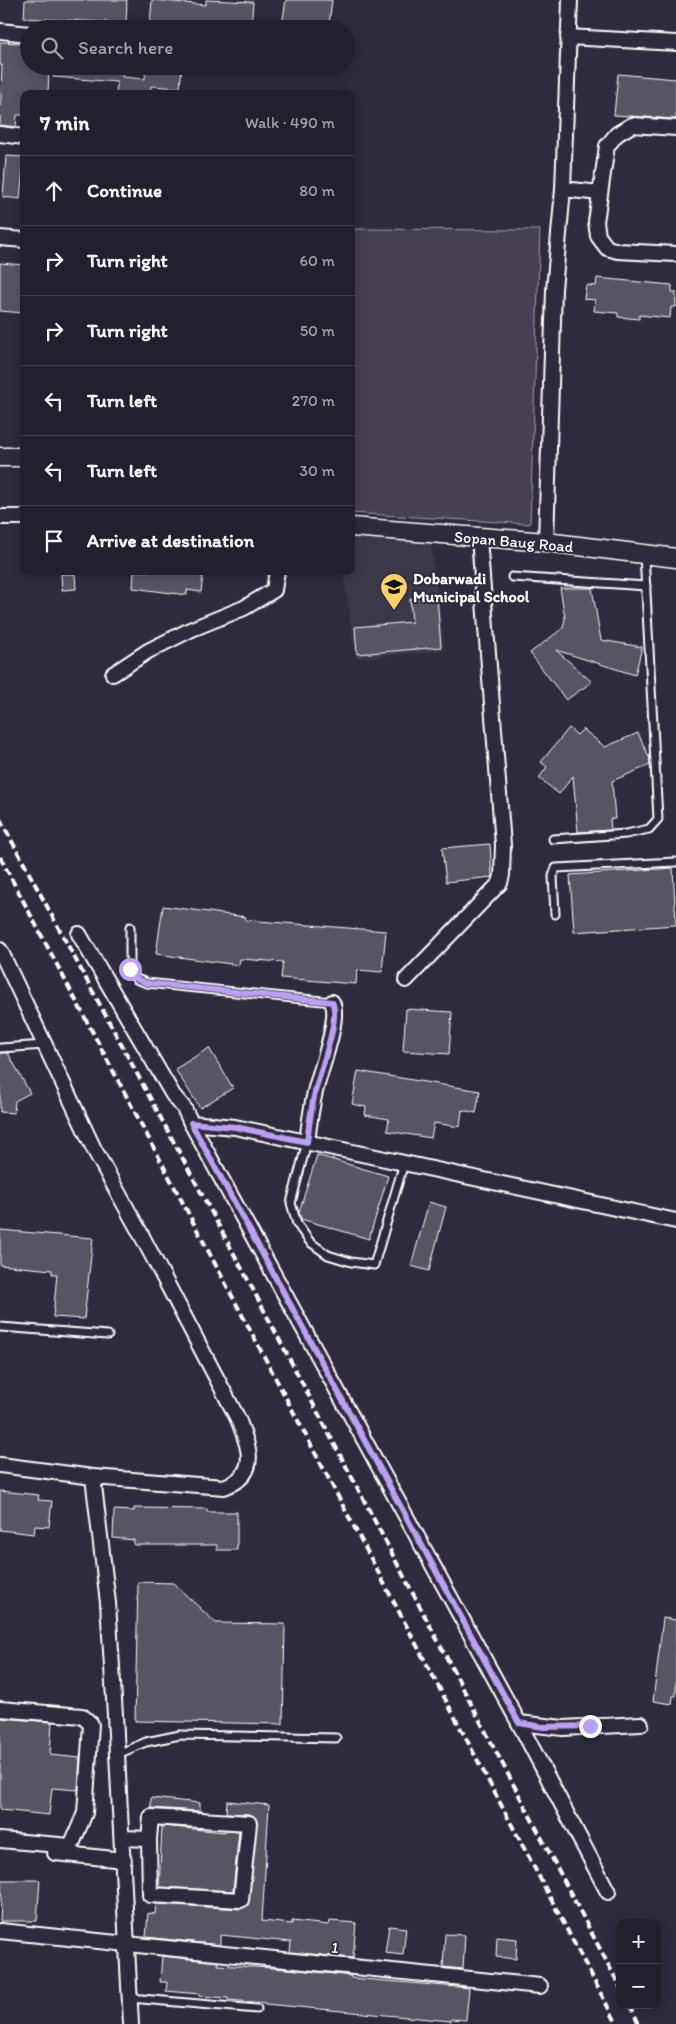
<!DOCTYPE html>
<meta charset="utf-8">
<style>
body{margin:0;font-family:Itim,sans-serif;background:#2b2836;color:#f1f3f6}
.controls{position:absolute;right:15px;bottom:15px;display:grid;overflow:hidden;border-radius:10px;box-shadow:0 2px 12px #0003}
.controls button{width:45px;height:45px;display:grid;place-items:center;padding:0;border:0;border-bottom:1px solid #403e4a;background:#23202e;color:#f1f3f6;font:25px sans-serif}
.stop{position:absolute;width:15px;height:15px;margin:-11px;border:4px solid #bca0f2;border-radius:50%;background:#fff}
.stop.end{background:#bca0f2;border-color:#fff;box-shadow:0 1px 5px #0008}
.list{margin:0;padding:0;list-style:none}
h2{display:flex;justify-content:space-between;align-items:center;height:65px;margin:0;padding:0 20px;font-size:21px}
h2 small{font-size:16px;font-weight:400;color:#a3a3aa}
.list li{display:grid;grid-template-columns:32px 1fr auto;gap:15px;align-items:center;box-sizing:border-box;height:70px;padding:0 20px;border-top:1px solid #403e4a}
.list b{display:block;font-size:19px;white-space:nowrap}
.list em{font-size:16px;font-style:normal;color:#a3a3aa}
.icon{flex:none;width:28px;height:28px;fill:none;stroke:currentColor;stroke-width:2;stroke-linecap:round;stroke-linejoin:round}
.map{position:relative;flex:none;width:676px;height:2024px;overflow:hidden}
.search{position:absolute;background:#23202e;box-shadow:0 2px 12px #0003;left:20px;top:20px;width:335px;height:55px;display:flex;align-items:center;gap:12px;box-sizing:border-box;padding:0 18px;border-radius:28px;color:#a3a3aa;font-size:19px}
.panel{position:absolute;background:#23202e;box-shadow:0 2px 12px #0003;left:20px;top:90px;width:335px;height:485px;border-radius:10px}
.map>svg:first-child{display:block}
.built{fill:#3c3749}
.green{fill:#464152;stroke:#a2a0a8}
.building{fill:#595564;stroke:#fff}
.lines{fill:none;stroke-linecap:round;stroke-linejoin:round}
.service-casing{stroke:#fff;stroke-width:11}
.minor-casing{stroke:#fff;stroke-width:18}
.tertiary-casing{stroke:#fff;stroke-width:21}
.service{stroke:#2f2a3d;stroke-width:7}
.minor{stroke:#2f2a3d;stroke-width:14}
.tertiary{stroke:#2f2a3d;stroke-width:18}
.rail{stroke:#fff;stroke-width:4;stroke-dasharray:8 4;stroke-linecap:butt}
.route{stroke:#bca0f2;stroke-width:6}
.labels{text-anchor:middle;stroke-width:4;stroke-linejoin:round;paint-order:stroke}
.street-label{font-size:16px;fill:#fff;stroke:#2f2a3d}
.poi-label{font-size:16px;font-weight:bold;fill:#fff;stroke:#2f2a3d;text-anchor:start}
</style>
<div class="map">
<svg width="676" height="2024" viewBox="0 0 676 2024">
<rect width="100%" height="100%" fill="#2f2a3d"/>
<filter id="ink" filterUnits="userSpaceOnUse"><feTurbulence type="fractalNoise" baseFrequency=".02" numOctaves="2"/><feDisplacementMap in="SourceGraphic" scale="10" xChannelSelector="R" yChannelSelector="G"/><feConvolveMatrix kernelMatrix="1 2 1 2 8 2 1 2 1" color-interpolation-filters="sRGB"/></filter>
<g filter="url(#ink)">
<!-- built -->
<polygon class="built" points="351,538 431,544 445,651 356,658 343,571 351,571"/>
<!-- green -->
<polygon class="green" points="351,229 540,230 530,524 351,513"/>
<!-- building -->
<g class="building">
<polygon points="25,0 127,0 126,23 24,18"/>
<polygon points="152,0 206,5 206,0 253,2 251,29 205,29 150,24"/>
<polygon points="286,0 332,0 329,24 297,20 296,27 282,25"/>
<polygon points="0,42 23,43 22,49 29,49 29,66 49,66 48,94 24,94 24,115 17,115 16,127 0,125 2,65 0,65"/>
<polygon points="54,66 123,66 122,77 145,79 146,66 182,66 180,88 151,86 150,94 116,94 117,82 53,77"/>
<polygon points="618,74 676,79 676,119 614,115"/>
<polygon points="6,156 24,157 20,199 3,197"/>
<polygon points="0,263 24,265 24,313 0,311"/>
<polygon points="597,278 672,285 672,292 676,292 676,307 671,307 670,318 639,315 639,319 618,317 618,313 594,311 595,300 584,299 586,285 596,286"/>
<polygon points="134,571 165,571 203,576 201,592 187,590 187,595 133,588"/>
<polygon points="61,574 75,574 76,589 62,590"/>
<polygon points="560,588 592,588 601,640 642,647 635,675 556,650 592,682 566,700 530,653 563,628 565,618"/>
<polygon points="437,597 441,647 357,654 355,627 412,622 410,599"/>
<polygon points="569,728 577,735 583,729 605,747 638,733 650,759 650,765 612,781 615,819 610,819 611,830 578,832 573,776 559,794 539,778 547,767 541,762"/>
<polygon points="490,844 492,877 446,882 442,848"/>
<polygon points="673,868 676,925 574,932 570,875"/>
<polygon points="163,906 246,917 245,920 386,931 382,972 357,970 356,984 281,978 283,962 240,959 239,965 156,954"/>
<polygon points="406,1009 452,1012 449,1054 403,1051"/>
<polygon points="209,1048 233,1088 200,1108 175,1069"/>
<polygon points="0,1053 8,1053 30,1093 15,1101 14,1113 0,1112"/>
<polygon points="358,1071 480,1091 476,1113 462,1110 460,1127 434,1123 431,1138 387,1131 389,1119 365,1115 366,1107 352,1104"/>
<polygon points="317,1155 388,1176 369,1239 301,1219 299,1212"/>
<polygon points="429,1202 446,1207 429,1271 411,1266"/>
<polygon points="0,1230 93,1238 84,1319 53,1317 57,1274 52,1274 52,1270 0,1265"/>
<polygon points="0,1491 39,1495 38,1500 52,1501 49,1527 35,1526 34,1534 0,1530"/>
<polygon points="134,1508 207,1509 207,1512 237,1512 237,1550 217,1550 217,1545 134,1545 134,1540 113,1538 114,1510 134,1511"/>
<polygon points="138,1582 173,1583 216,1623 285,1624 283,1724 135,1721"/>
<polygon points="663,1618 676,1620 676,1696 673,1696 672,1704 653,1701"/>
<polygon points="0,1718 52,1722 50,1755 80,1758 78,1790 52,1788 49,1815 0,1810"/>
<polygon points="151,1798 200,1803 200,1811 151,1808"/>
<polygon points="227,1801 269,1805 262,1921 292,1924 292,1921 329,1925 330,1921 356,1923 353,1958 290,1952 291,1942 220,1935 220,1945 146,1937 148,1913 155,1914 156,1904 241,1909 248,1905 257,1820 250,1814 226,1813"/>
<polygon points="162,1826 225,1832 225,1830 239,1831 233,1891 159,1887"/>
<polygon points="2,1880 40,1880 37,1921 0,1921"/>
<polygon points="389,1926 406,1928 403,1955 385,1953"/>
<polygon points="445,1934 465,1935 463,1969 443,1967"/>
<polygon points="497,1937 517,1939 516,1959 496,1957"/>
<polygon points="162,1956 218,1962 218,1965 289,1969 351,1976 351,1978 469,1988 466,2020 451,2019 451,2021 265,2004 265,2003 228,2000 228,1998 199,1996 199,1994 166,1991 167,1982 160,1982"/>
</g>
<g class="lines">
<defs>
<g id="service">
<polyline points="512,577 646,586"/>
<polyline points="553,839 626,834 649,829 658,819 644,554"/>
<polyline points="555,914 553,876 556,868 676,862"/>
<polyline points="130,927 130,969 136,979 147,983 332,1002"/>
<polyline points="0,1048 45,1045"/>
<polyline points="307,1142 291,1203 297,1224 310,1242 328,1255 351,1262 374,1265 404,1163"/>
<polyline points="0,1327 108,1335"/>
<polyline points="118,1754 146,1742 180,1735 336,1738"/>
<polyline points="130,1998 257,2009"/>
</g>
<g id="minor">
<polyline points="0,31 29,34"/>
<polyline points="568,37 676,43"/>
<polyline points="676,128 632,125 617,134 607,146 596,222 598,236 607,248 618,251 676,254"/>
<polyline points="0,134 24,137"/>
<polyline points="563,189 600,193"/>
<polyline points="0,238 24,240"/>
<polyline points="0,517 24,517"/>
<polyline points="546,542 554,290 563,189 570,0"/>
<polyline points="113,674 148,651 192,629 244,608 274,590 277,571"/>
<polyline points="79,934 173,1095 184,1108 191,1123 235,1127 676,1221"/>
<path d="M0 950 94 1149 143 1238 238 1419C245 1438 258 1463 239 1479 235 1483 228 1485 224 1487L93 1477 0 1465"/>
<polyline points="406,980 500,883 502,875 503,845 479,538"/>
<polyline points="191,1123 519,1723 608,1892"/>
<path d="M307 1142C309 1125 311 1109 315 1092 319 1073 341 1018 332 1002"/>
<polyline points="93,1477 108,1603 115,1715 131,2024"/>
<polyline points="0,1709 82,1716 91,1724 85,1813 71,1846 0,1840"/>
<polyline points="519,1723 563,1728 641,1724"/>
<polygon points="151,1817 249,1823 241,1900 150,1895 149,1839"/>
<polyline points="123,1838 149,1839"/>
<polyline points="55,1853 124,1860"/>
<polyline points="0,1931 540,1986"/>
</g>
<g id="tertiary">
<polyline points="0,457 24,457"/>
<polyline points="351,527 546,542 676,558"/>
</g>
</defs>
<!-- service casing -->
<use href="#service" class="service-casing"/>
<!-- minor casing -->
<use href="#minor" class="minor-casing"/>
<!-- tertiary casing -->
<use href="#tertiary" class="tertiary-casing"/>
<!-- service -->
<use href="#service" class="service"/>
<!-- minor -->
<use href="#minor" class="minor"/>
<!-- tertiary -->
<use href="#tertiary" class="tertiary"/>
<!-- rail -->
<g class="rail">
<polyline points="0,819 248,1280 620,1987"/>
<polyline points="0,857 617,2024"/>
<polyline points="630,2005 639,2024"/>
</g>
</g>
</g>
<g class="lines" filter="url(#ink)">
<!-- route -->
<path class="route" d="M130 969 136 979 147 983 332 1002C341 1018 319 1073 315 1092 311 1109 309 1125 307 1142L235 1127 191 1123 519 1723 543 1727 590 1726"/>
</g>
<!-- icons -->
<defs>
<symbol id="school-pin" viewBox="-11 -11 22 30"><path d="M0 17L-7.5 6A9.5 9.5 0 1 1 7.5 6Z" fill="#ffd166" stroke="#2f2a3d"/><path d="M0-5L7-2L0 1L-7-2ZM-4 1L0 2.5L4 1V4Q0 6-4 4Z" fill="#111"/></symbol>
</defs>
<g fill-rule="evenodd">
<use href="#school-pin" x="378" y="571" width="32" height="43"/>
</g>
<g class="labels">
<!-- street labels -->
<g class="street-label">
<text transform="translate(514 541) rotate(5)" y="6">Sopan Baug Road</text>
<text transform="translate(335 1947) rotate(6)" y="6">1</text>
</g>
<!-- poi labels -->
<g class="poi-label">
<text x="413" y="584">Dobarwadi<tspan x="413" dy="18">Municipal School</tspan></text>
</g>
</g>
</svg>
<div class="controls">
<button>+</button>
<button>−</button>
</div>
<div class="stop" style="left:130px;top:969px"></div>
<div class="stop end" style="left:590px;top:1726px"></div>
<div class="search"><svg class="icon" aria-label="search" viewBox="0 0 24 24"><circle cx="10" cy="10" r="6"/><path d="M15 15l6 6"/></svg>Search here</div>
<section class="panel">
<h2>7 min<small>Walk · 490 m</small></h2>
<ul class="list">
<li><svg class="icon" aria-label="ahead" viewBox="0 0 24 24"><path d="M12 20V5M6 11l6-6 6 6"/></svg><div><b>Continue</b></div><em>80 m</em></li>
<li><svg class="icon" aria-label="right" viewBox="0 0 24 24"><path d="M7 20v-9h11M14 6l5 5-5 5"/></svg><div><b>Turn right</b></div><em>60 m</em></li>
<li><svg class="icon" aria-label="right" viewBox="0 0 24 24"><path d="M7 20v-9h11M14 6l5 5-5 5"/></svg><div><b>Turn right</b></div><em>50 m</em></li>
<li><svg class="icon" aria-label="left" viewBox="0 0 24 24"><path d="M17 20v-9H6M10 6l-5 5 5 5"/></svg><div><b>Turn left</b></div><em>270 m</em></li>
<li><svg class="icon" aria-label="left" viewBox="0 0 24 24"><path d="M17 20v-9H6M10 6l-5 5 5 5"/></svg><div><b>Turn left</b></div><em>30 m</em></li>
<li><svg class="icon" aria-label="arrive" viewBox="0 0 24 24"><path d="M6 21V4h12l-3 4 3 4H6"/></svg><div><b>Arrive at destination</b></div></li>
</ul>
</section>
</div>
